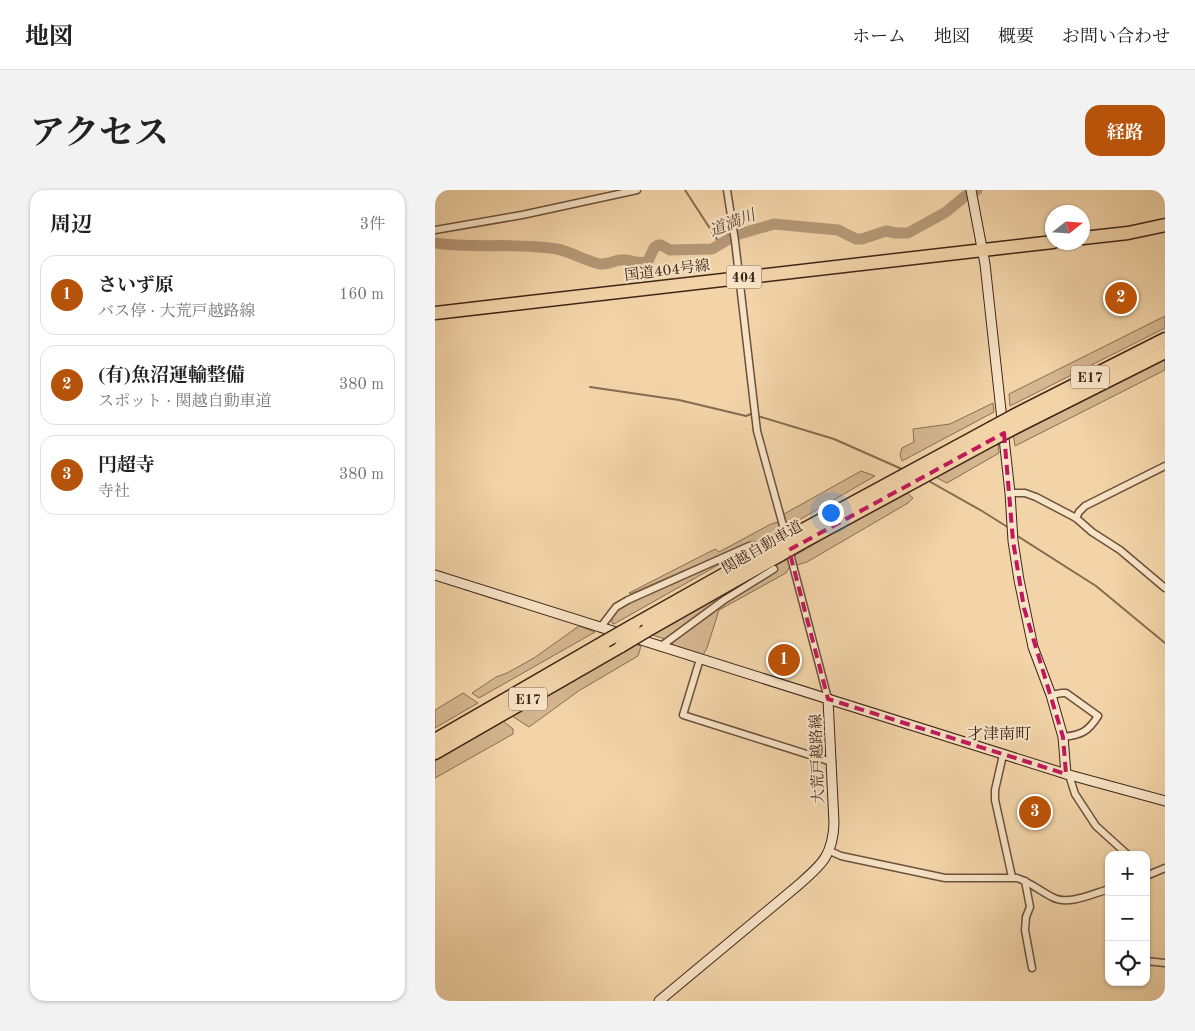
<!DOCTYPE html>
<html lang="ja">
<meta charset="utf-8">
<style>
body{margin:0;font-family:"Old Standard TT","Noto Serif JP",serif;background:#f2f2f2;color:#222}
.controls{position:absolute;right:15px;bottom:15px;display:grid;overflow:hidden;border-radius:10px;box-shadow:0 1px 4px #0004}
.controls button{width:45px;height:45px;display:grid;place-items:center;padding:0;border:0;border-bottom:1px solid #e0e0e0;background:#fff;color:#222;font:25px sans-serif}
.compass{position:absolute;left:610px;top:15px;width:45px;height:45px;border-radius:50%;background:#fff;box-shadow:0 1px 4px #0004;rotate:73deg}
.you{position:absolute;left:395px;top:322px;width:18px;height:18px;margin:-12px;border:4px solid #fff;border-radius:50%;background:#1a73e8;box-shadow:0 0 0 8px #1a73e833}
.badge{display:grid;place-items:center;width:32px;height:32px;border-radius:50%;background:#b45309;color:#fff;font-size:16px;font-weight:700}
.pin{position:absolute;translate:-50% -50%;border:2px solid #fff;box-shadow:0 1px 5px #0006}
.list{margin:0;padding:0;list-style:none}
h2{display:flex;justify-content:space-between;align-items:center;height:65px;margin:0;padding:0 20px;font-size:21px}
h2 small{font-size:16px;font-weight:400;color:#767676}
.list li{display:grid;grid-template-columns:32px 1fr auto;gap:15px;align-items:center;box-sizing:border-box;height:80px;margin:0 10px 10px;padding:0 10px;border:1px solid #e0e0e0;border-radius:15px}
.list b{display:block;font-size:19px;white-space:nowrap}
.list p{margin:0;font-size:16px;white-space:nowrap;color:#767676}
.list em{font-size:16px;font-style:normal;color:#767676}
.icon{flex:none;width:28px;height:28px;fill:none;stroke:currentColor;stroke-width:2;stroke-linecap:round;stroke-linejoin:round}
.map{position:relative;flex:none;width:730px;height:811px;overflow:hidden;border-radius:15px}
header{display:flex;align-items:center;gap:30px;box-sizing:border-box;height:70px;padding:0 25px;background:#fff;border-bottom:1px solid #e0e0e0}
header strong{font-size:24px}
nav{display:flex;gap:28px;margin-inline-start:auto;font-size:18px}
.intro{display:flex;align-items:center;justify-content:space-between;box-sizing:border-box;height:120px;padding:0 30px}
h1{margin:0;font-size:35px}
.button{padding:12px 22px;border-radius:15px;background:#b45309;color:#fff;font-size:18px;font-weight:700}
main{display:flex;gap:30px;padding:0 30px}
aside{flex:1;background:#fff;border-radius:15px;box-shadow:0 1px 4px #0004}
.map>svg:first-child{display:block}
.green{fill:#d4b68f;stroke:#8a6d53}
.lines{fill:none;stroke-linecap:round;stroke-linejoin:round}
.stream{stroke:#866a51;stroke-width:2}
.river{stroke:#b59877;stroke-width:11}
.street-casing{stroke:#6c503b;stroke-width:9}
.secondary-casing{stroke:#3f2417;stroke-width:11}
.highway-casing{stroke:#3f2417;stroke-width:15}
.street{stroke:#f7e3c6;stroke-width:6}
.secondary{stroke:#f7e3c6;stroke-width:9}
.highway{stroke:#f2d4a8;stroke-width:12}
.highway-bridge-casing{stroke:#3f2417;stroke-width:15;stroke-linecap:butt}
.highway-bridge{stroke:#f2d4a8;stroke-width:12}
.marked{fill:none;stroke:#c2185b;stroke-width:4;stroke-dasharray:10 6;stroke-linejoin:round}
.labels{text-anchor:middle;stroke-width:4.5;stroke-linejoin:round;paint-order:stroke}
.shield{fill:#f7e3c6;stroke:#765d4c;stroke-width:1}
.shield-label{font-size:14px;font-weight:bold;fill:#3f2417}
.street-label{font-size:15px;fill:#3f2417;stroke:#f7e3c6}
.water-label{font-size:16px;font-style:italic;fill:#624734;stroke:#f7e3c6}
.neighbourhood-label{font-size:16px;fill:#3f2417;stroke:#f7e3c6}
</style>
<header>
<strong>地図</strong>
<nav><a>ホーム</a><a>地図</a><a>概要</a><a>お問い合わせ</a></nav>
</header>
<div class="intro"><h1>アクセス</h1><a class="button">経路</a></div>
<main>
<aside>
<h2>周辺<small>3件</small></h2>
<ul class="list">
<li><span class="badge">1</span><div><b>さいず原</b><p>バス停 · 大荒戸越路線</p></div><em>160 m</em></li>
<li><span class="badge">2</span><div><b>(有)魚沼運輸整備</b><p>スポット · 関越自動車道</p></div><em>380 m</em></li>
<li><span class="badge">3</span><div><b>円超寺</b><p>寺社</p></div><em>380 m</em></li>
</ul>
</aside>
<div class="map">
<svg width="730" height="811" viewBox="0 0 730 811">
<rect width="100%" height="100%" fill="#f2d4a8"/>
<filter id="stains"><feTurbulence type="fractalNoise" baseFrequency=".004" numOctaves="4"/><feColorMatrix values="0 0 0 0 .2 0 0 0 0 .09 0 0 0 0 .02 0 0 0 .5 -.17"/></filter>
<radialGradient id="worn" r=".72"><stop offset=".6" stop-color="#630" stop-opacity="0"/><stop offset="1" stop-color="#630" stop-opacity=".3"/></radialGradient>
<!-- green -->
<g class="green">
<polygon points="730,126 730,138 575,216 574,204"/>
<polygon points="730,167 730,180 580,256 578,243"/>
<polygon points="558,213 559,222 467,271 465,265 467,258 479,252 478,239 515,234"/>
<polygon points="563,251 564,263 512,293 498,286"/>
<polygon points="426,281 440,286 352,337 349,324"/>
<polygon points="470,301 478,308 473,313 372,372 362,375 359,366"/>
<polygon points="343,332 345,341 324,353 317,351 195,404 194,403 280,359 284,362 336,334"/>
<polygon points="299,366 179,434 177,433 177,425 185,417 196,411"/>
<polygon points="352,368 355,376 351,383 284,420 272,458 268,465 237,455 239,450 334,381 337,376"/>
<polygon points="313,388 230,449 214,444"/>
<polygon points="144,436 160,442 44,508 37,503 61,487 72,483 99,468"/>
<polygon points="198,453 206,456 203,466 145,500 94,537 74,524"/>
<polygon points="28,503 43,513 0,538 0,520"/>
<polygon points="68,531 78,539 78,544 0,588 0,571"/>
</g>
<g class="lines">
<!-- stream -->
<g class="stream">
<polyline points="250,0 285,54"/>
<polyline points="155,197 244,210 311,226 316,224 399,249 469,280"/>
<polyline points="492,290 547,321 574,338"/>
<polyline points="581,345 661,396 730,453"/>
</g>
<!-- river -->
<path class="river" d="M0 53C40 59 82 52 122 59 137 62 150 71 165 74 175 75 182 68 191 70 199 71 205 75 213 71L219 58 223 55H226L235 60 277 59 301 45 339 34 403 40 421 49H427L451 41 461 43H473L511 22 534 3 542 0"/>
<defs>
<g id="street">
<polyline points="292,0 300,51 322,241 352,350"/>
<polyline points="0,40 87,25 202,0"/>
<polyline points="575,303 590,303 601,307 641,328 657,342 685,360 730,398"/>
<polyline points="641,328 644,322 650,316 730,276"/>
<polyline points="354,360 393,509"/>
<polyline points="165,438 181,417 193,410 314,356"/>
<polyline points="225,457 289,410 339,379"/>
<polyline points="265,469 248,525 397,572"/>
<path d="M616 505 627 503H631L663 526C653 542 646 545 628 547"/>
<polyline points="568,565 560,600 560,610 577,687"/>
<polyline points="634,585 640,604 661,636 693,665"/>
<path d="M395 661 406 666 510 688H582C595 692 605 701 617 707 633 716 657 704 674 699"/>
<polyline points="711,686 730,678"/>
<polyline points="590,691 595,717 591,727 590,740 597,778"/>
<polyline points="711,771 730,773"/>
</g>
<g id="secondary">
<polyline points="536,0 550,74 575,303 578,351 584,390 598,457 616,505 628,547 631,584"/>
<polyline points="0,385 631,584 730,611"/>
<path d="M224 811 361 697C385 676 398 667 399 633L393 509"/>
</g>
<g id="highway">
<polyline points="648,48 693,43 730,35"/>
<polyline points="0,123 618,52"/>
<polyline points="580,225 730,149"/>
<polyline points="583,236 730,162"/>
<polyline points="364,342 556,238"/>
<polyline points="366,353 558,249"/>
<polyline points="199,435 341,355"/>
<polyline points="211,441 345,365"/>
<polyline points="0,550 171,451"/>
<polyline points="0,563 186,456"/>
</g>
</defs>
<!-- street casing -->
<use href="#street" class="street-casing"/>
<!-- secondary casing -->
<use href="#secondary" class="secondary-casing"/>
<!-- highway casing -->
<use href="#highway" class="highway-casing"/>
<!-- street -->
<use href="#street" class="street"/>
<!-- secondary -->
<use href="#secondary" class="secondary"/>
<!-- highway -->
<use href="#highway" class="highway"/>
<defs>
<g id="highway-bridge">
<polyline points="556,238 580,225"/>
<polyline points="558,249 583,236"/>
<polyline points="341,355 364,342"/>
<polyline points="345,365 366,353"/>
<polyline points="171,451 199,435"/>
<polyline points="186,456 211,441"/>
</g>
</defs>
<!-- highway-bridge casing -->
<use href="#highway-bridge" class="highway-bridge-casing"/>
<!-- highway-bridge -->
<use href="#highway-bridge" class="highway-bridge"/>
</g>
<!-- marked area -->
<path class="marked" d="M569 243 578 351 589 418 628 547 631 584 393 509 354 360Z"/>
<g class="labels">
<!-- shield labels -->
<g class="shield">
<rect x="291.5" y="75.5" width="35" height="23" rx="4"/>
<rect x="636" y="175.5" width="38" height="23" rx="4"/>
<rect x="74" y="497.5" width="38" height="23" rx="4"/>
</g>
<g class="shield-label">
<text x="309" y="92">404</text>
<text x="655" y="192">E17</text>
<text x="93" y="514">E17</text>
</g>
<!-- street labels -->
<g class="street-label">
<text transform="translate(232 80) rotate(-7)" y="5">国道404号線</text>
<text transform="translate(327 357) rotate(-30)" y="5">関越自動車道</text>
<text transform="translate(382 569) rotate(-92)" y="5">大荒戸越路線</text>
</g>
<!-- water labels -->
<g class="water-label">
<text transform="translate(297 32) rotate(-21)" y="6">道満川</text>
</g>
<!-- neighbourhood labels -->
<g class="neighbourhood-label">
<text x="564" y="549">才津南町</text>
</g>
</g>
<rect width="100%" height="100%" filter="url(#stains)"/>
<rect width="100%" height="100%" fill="url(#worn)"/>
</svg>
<div class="controls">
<button>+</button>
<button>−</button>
<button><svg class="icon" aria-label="locate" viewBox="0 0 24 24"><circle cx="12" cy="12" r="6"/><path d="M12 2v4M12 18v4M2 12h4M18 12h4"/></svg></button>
</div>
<svg class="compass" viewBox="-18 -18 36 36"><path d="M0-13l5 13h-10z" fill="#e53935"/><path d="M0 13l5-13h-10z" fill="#767676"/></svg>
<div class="you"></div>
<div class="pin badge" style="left:349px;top:470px">1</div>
<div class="pin badge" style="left:686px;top:108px">2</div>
<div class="pin badge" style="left:600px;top:622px">3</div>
</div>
</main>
